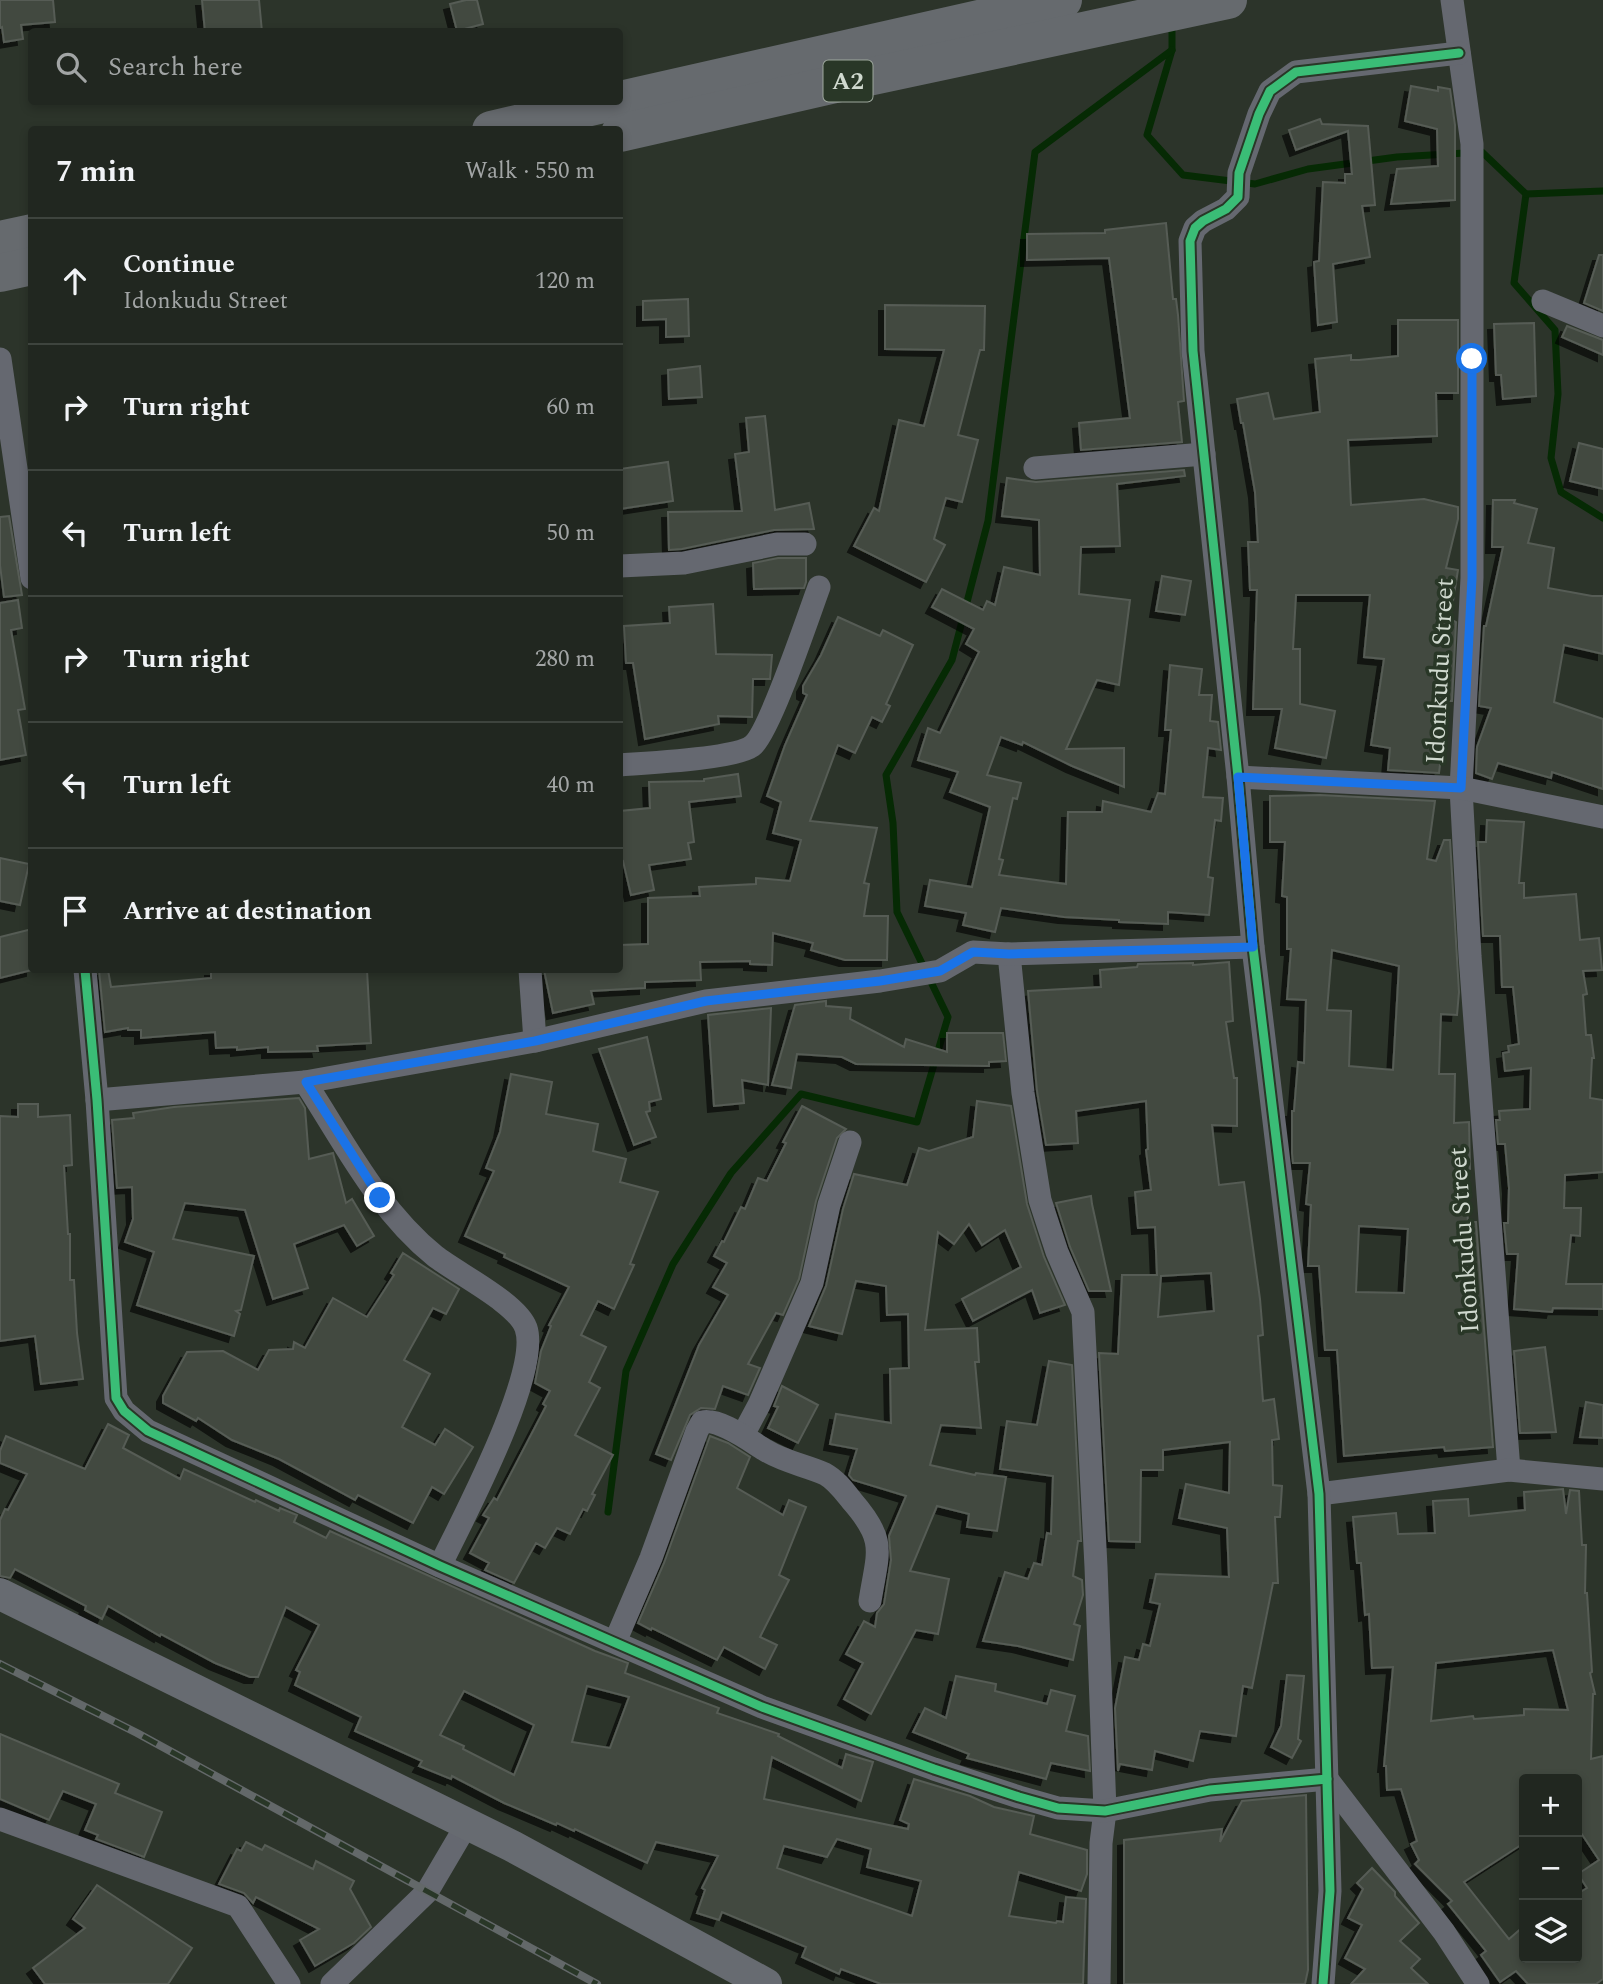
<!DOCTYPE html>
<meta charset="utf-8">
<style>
body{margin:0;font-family:Spectral,serif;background:#292f29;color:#f1f3f6}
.controls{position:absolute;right:21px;bottom:21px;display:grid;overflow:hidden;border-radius:7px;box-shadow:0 4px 10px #0003}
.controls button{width:63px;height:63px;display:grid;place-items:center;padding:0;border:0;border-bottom:2px solid #3e443e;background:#212720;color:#f1f3f6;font:35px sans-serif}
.stop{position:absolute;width:21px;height:21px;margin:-16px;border:5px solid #1a73e8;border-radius:50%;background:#fff}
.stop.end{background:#1a73e8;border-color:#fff;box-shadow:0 2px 7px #0008}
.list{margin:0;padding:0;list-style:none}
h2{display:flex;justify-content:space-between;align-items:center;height:91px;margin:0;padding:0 28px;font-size:30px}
h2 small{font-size:23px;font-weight:400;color:#a2a5a5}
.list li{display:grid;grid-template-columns:46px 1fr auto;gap:21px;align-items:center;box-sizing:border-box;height:126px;padding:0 28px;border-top:2px solid #3e443e}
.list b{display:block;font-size:26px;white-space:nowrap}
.list p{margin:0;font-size:23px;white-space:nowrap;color:#a2a5a5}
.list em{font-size:23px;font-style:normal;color:#a2a5a5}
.icon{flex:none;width:38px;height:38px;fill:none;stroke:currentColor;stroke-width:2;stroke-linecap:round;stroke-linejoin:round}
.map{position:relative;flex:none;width:1603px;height:1984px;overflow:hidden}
.search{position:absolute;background:#212720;box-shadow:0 4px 10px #0003;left:28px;top:28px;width:595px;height:77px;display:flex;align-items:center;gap:18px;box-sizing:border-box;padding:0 24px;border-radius:7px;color:#a2a5a5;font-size:26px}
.panel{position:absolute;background:#212720;box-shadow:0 4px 10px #0003;left:28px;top:126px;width:595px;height:847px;border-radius:7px}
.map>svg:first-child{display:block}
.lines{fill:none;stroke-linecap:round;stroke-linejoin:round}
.stream{stroke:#062a04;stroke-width:7}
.building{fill:#424a41;stroke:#565c55;stroke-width:2;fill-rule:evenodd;filter:url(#shadow)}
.minor{stroke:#656870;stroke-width:23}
.secondary{stroke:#676b71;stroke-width:32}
.trunk{stroke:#666a6e;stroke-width:38}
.rail-casing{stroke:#636869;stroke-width:8}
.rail{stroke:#293727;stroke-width:5;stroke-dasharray:16;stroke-linecap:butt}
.cycleway-casing{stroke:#293727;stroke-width:13}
.cycleway{stroke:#3abd76;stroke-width:9}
.route{stroke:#1a73e8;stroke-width:9}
.labels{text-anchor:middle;stroke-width:7;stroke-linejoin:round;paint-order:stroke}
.shield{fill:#293727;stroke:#9ea89d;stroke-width:2}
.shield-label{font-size:24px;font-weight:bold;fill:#d0d9cf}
.street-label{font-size:26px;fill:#d0d9cf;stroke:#293727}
</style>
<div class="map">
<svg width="1603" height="1984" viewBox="0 0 1603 1984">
<defs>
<filter id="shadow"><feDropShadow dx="-6" dy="6" stdDeviation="0" flood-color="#0009"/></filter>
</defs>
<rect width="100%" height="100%" fill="#2c342a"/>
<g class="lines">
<!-- stream -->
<g class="stream">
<polyline points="1172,23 1172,50 1147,135 1183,175 1255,184 1308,169 1397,157 1482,152 1526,194 1514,283 1555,330 1558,394 1551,458 1561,492 1603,518"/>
<polyline points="1526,194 1603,191"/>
<polyline points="608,1512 626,1371 673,1264 731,1173 801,1094 917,1122 948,1017 897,912 893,823 886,775 952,660 988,521 1035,152 1172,50"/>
</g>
</g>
<!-- building -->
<g class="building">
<polygon points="0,0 53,0 55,22 21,25 23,39 4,42 2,27 0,28"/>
<polygon points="202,0 259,0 262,32 205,32"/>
<polygon points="466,0 477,0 483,24 457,31 450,4"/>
<polygon points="1411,86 1438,91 1438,87 1450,89 1455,125 1455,200 1391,204 1397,169 1438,166 1437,129 1405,121"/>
<polygon points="1320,119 1322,124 1368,126 1375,205 1362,206 1370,257 1333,264 1337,322 1318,325 1314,262 1319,261 1323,182 1345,183 1345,174 1352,174 1348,131 1296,150 1289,130"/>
<polygon points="1166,223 1173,299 1176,299 1178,315 1184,401 1178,402 1182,442 1081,450 1079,423 1130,418 1109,258 1027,260 1027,234 1105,233 1105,230"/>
<polygon points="1599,255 1603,255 1603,311 1584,303"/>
<polygon points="688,299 689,336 666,337 666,319 643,320 643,301"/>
<polygon points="885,305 985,306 984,350 980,350 958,435 978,440 962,502 946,498 934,539 945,545 926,582 854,546 874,508 879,511 899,420 924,426 944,350 885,349"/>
<polygon points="1398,320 1458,320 1458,393 1436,393 1437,436 1348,440 1351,505 1424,499 1458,507 1458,519 1446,568 1458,570 1450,619 1456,622 1452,701 1448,701 1439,773 1388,770 1390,748 1371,745 1384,659 1364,657 1370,595 1296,595 1293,649 1300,649 1300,704 1335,711 1326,758 1275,748 1282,709 1253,709 1257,590 1250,590 1248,542 1258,542 1255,492 1243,423 1241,423 1237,399 1268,393 1274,419 1320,412 1315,359 1351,355 1351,360 1359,360 1398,356"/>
<polygon points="1534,323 1536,396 1503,399 1501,375 1496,375 1494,324"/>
<polygon points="1567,326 1603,340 1603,355 1562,337"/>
<polygon points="700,366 702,397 669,399 668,370"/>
<polygon points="765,416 775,510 809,503 814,529 774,530 682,549 669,550 668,512 742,511 735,454 749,452 746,418"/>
<polygon points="1579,443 1603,449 1603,489 1570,481"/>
<polygon points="668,462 673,501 620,509 620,469"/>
<polygon points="1184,470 1185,476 1117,484 1120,546 1081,547 1079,594 1130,600 1119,685 1097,680 1066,749 1124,748 1124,787 1072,766 1023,742 1022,745 1001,737 987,775 1021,783 1017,799 1013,798 999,859 1003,860 999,875 1066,884 1068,812 1102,812 1103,801 1151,812 1158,793 1165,794 1171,730 1165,730 1170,665 1202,669 1199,695 1212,695 1210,721 1218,722 1221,750 1208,748 1203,797 1223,798 1221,821 1215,820 1208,877 1213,878 1209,915 1168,912 1168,924 1119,922 1119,920 1064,917 1001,908 995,932 963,925 966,913 925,906 930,880 972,887 990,807 950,792 958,772 918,760 928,728 940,733 979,652 966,644 974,629 932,607 942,589 983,610 987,601 995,605 1004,567 1040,575 1039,520 1002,516 1007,478 1036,482"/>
<polygon points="1493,500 1515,500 1514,503 1537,509 1528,543 1554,548 1548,588 1592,596 1603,596 1603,654 1564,645 1554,702 1603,719 1603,789 1552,772 1551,778 1498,763 1492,779 1476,773 1477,747 1491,708 1479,706 1484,626 1486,626 1503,547 1492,547"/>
<polygon points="9,516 22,595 4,597 0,565 0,517"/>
<polygon points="778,558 806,558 806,582 804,588 754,589 753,563"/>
<polygon points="1162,576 1191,581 1185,615 1156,611"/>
<polygon points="18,600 22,628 11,630 25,709 18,710 26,755 0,760 0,603"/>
<polygon points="713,604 716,654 772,655 770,679 753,679 752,717 718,716 719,724 645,739 633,663 626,663 624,626 670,623 669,607"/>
<polygon points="838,617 880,636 883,630 913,645 886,704 890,706 882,722 872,717 855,753 838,745 810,821 877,828 864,883 869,884 864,916 888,916 887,960 845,960 811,950 813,943 773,933 772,965 750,964 750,961 700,962 701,980 645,982 645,988 591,991 594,1004 553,1013 544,970 620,970 620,945 648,944 648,898 700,896 699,887 756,884 756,878 790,881 801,840 773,833 781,802 767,796 785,745 807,695 803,693 803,686 821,655"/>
<polygon points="738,774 741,796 689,802 694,842 688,843 691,859 649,865 654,890 631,895 623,861 620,862 620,811 650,808 649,782 704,781 704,779"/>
<path d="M1320 795 1435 801 1427 859 1436 861 1444 840H1450L1459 992 1457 1015 1441 1014 1439 1074H1455L1454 1123 1469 1122 1470 1169 1465 1170 1468 1222H1476L1493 1447 1445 1451 1444 1447 1344 1456 1337 1350H1325L1319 1266H1308L1311 1205 1306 1204 1310 1163H1293L1292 1153V1111H1294L1298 1062 1304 1063 1306 1000 1287 999 1291 949H1287V897L1282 896 1285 842H1270V796ZM1332 950 1399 966 1393 1070 1349 1066 1351 1011 1327 1010ZM1359 1226 1408 1229 1404 1293 1356 1292Z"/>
<polygon points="1487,820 1524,822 1519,883 1524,883 1524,898 1576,894 1580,940 1599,938 1602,970 1583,971 1587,994 1583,995 1586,1035 1591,1035 1594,1058 1592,1058 1590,1098 1603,1100 1603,1172 1565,1175 1564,1208 1581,1208 1580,1236 1571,1235 1566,1284 1603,1284 1603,1309 1553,1308 1552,1312 1514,1309 1518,1254 1507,1254 1504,1223 1508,1223 1509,1188 1505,1144 1498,1144 1496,1120 1500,1120 1499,1111 1530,1109 1531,1068 1505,1071 1503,1053 1509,1052 1508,1046 1519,1044 1513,987 1502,987 1500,936 1483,936 1478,842 1486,842"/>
<polygon points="0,858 29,864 20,905 0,901"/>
<polygon points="32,929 32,970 0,978 0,937"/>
<path d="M1229 962 1233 1021 1226 1022 1234 1078H1237V1126L1212 1125 1219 1185 1244 1182 1260 1299 1263 1335 1258 1336 1263 1401 1274 1399 1279 1439 1272 1440 1273 1485 1282 1486 1280 1517H1275L1278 1583H1273L1252 1688 1243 1686 1236 1736 1200 1731 1193 1761 1155 1751 1152 1770 1120 1764 1118 1771 1115 1708 1125 1657 1139 1660 1143 1644 1150 1646 1160 1604 1150 1602 1156 1574 1229 1577 1227 1528 1179 1518 1186 1484 1229 1493 1230 1442 1163 1450V1470H1141L1140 1542 1109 1541 1099 1353 1118 1354 1122 1275H1157L1155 1227 1138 1228 1135 1192 1151 1190 1146 1150 1148 1149 1146 1101 1076 1111 1078 1143 1046 1145 1037 1091 1028 991 1101 987 1100 970 1137 967 1138 964 1193 963V965ZM1211 1273 1214 1311 1158 1317 1161 1276Z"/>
<polygon points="99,970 108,970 111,987 211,978 211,970 367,970 371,1043 317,1046 318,1051 268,1052 268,1047 237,1050 237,1047 216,1048 215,1032 141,1038 141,1030 128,1030 128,1028 105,1032"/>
<polygon points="826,1001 826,1006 851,1008 850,1019 904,1047 906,1039 947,1052 947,1033 1003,1033 1006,1061 989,1062 989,1066 856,1064 842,1057 797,1054 791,1088 772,1085 795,1005"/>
<polygon points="771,1008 768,1085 742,1080 744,1103 714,1106 708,1015"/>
<polygon points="647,1037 661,1099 649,1102 650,1111 646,1112 656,1137 634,1145 599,1049"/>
<polygon points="511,1074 552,1082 546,1114 598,1124 593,1151 626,1159 620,1182 658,1192 630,1264 634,1265 614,1309 598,1301 581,1335 606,1347 589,1382 600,1388 575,1435 613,1455 592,1494 595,1495 587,1511 583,1509 570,1534 557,1528 545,1548 536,1543 514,1583 485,1570 489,1563 470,1553 489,1518 483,1515 494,1498 497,1500 546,1406 543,1404 550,1391 535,1383 541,1351 551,1326 549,1325 569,1287 504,1257 505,1254 465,1236 494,1171 486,1168 500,1132"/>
<polygon points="299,1098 305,1108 309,1159 333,1153 346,1203 352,1199 374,1236 357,1246 344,1225 294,1244 308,1288 273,1299 245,1210 185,1203 173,1239 254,1256 241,1310 236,1311 240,1314 234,1336 137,1305 154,1252 125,1242 133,1219 132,1187 117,1188 112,1120 134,1118 133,1113 174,1107"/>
<polygon points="977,1101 1011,1106 1027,1204 1044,1257 1065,1305 1040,1313 1032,1290 973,1321 962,1299 1021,1267 1005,1230 982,1245 969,1224 954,1244 938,1232 925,1330 977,1328 979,1362 975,1362 981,1428 941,1425 930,1465 975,1475 976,1473 1006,1477 997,1531 967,1527 969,1514 937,1506 910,1571 949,1579 938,1634 916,1630 871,1714 844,1699 863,1663 846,1654 864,1621 875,1627 877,1613 884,1604 891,1560 889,1536 906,1496 853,1480 849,1475 857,1449 830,1444 836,1414 891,1423 890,1369 909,1368 908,1314 887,1315 886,1286 856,1281 842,1334 809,1326 826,1286 843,1209 854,1174 907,1185 919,1148 929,1151 973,1137"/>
<polygon points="18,1104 38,1104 38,1117 70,1115 72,1165 64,1166 68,1234 70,1234 70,1280 74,1280 77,1333 83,1379 41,1384 35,1336 0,1341 0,1116 18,1117"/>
<polygon points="802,1106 846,1129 837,1138 816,1201 799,1279 783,1315 776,1313 748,1364 760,1368 748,1395 723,1386 715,1409 701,1408 690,1415 671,1460 656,1454 699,1345 728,1295 713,1287 727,1263 714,1256 722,1241 724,1242 741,1207 745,1209 758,1178 767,1181 786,1143 783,1142"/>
<polygon points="1091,1196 1092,1204 1111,1291 1089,1291 1070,1247 1056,1203"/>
<polygon points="403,1253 459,1289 446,1314 433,1308 404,1360 430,1374 402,1427 435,1445 445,1429 473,1447 444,1494 432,1487 413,1523 358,1495 355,1500 279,1459 232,1440 198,1418 196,1421 163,1403 163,1396 187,1352 223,1351 258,1370 269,1350 293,1349 294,1342 305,1348 333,1298 367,1317 394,1275 391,1273"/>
<polygon points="1545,1347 1556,1432 1520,1433 1514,1351"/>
<polygon points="1049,1361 1072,1365 1081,1541 1078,1541 1073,1576 1082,1580 1083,1595 1074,1624 1080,1626 1073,1660 1018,1646 983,1641 1005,1572 1028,1579 1034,1563 1042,1565 1047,1533 1051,1534 1053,1476 1000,1469 1007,1421 1037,1425"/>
<polygon points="782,1386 818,1405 798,1443 768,1428 778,1407 774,1406"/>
<polygon points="1586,1402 1603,1405 1603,1438 1580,1437"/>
<path d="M108 1424 129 1435 123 1448 180 1479 184 1469 255 1502 256 1500 279 1511 280 1508 297 1515 294 1522 326 1538 330 1531 595 1651 628 1663 625 1673 719 1708 717 1713 779 1734 778 1736 842 1768 846 1754 873 1762 861 1801 772 1757 764 1799 908 1829 909 1824 900 1820 914 1779 970 1796 994 1807 1034 1816 1030 1834 1087 1850V1874L1081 1891 1019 1872 1009 1916 1056 1923 1057 1921 1063 1922 1066 1897 1086 1899 1083 1984H881L841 1969 839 1974 802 1957 806 1947 722 1912 719 1920 697 1913 705 1890 702 1888 718 1856 656 1842 647 1863 575 1829 574 1831 557 1823 556 1825 504 1803 452 1776 451 1779 419 1766 422 1761 355 1731 361 1717 295 1685 300 1672 296 1670 319 1625 286 1607 258 1677H250L215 1663 161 1634 160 1636 108 1606 102 1619 85 1610 86 1606 15 1569 10 1578 0 1576V1520L5 1509 8 1510 27 1474 0 1463V1451L6 1436 85 1469ZM587 1686 629 1697 610 1748 572 1742ZM464 1691 534 1725 514 1775 463 1749 464 1746 440 1735ZM837 1839 871 1849 867 1867 921 1881 912 1916 777 1868 784 1846 827 1857Z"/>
<polygon points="710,1436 728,1443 750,1457 737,1488 783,1515 789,1500 806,1507 779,1575 789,1580 760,1637 777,1645 765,1669 724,1647 717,1660 652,1628 651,1630 638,1623 664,1563"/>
<path d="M1563 1489 1566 1514 1570 1490 1579 1491 1582 1545H1586L1585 1593H1587L1592 1672 1590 1673 1595 1694H1593L1591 1759 1603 1756V1979L1596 1984H1528L1516 1971 1500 1982 1481 1955 1486 1951 1448 1904 1452 1901 1415 1864 1419 1860 1411 1844 1417 1841 1401 1789 1387 1790 1386 1766H1384L1393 1667 1372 1668 1369 1614 1365 1615 1361 1563H1357L1353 1517 1396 1513 1398 1534 1435 1533 1433 1501 1468 1499 1469 1516 1525 1510 1524 1492ZM1553 1650 1568 1710 1524 1709V1715L1474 1719 1473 1716 1431 1721 1436 1663ZM1524 1779H1577V1827L1599 1860 1578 1874 1587 1888 1577 1894V1958H1524V1926L1509 1939 1464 1882 1524 1843Z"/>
<polygon points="1287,1675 1304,1676 1298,1739 1301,1741 1292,1758 1271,1747 1281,1726"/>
<polygon points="956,1676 996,1684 995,1691 1047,1704 1051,1690 1075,1696 1066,1731 1088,1736 1090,1771 1051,1763 1046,1779 967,1758 969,1754 913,1732 925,1708 946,1718"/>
<polygon points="0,1734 119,1784 115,1793 162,1812 144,1857 96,1839 98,1835 85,1830 96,1804 63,1791 49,1820 0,1799"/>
<polygon points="1306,1795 1308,1970 1305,1984 1124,1984 1124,1840 1222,1829 1220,1842 1242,1801"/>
<polygon points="246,1842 262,1850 265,1845 313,1869 316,1861 354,1881 350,1889 371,1927 354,1943 315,1966 300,1940 319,1929 256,1897 253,1903 244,1893 219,1884 237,1849 241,1851"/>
<polygon points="1372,1868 1395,1892 1395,1896 1419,1923 1400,1941 1420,1959 1411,1968 1428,1984 1351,1984 1365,1969 1345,1958 1362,1925 1348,1918 1363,1889 1357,1883"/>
<polygon points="97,1885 192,1948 168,1984 45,1984 33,1968 85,1928 73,1919"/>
</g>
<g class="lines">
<!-- minor -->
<g class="minor">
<polyline points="1452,0 1472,144 1472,578 1461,788 1470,956 1509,1470"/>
<polyline points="1543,301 1603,326"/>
<polyline points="0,359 32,578"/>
<polyline points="1035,468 1204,454"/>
<polyline points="620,566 684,563 777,544 805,544"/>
<path d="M620 765C646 763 734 759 752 746 769 734 809 614 819 587"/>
<polyline points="1238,777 1461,788 1603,817"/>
<polyline points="1009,954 1023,1093 1040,1200 1057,1252 1083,1312 1096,1567 1105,1811 1101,1843 1099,1984"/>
<polyline points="85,970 97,1100 116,1398 124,1411 148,1431 440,1566 762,1707 934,1769 1019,1797 1058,1808 1105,1811 1210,1790 1327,1779"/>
<polyline points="530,970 535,1041"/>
<path d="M305 1082C344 1142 378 1210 435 1256 458 1274 517 1303 526 1328 541 1373 462 1520 440 1566"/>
<polyline points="97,1100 305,1082 535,1041 706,1001 880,981 940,971 973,952 1009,954 1253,947"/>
<polyline points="743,1435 759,1405 812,1283 829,1205 850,1142"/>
<polyline points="1319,1494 1509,1470 1603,1479"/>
<path d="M615 1642 651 1558 697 1431 702 1422C720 1418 750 1441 765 1450 784 1462 805 1465 825 1474 836 1480 844 1491 852 1501 887 1541 878 1551 870 1601"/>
<polyline points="1327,1779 1444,1932 1478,1984"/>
<polyline points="0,1819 238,1906 289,1984"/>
<polyline points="332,1984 427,1892 467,1824"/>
<polyline points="1323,1984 1330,1891 1319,1494 1253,947 1238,777 1193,351 1190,241 1195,228 1203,221 1226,209 1238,197 1239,173 1259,114 1270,91 1296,72 1459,53"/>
</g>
<!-- secondary -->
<polyline class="secondary" points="0,1594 512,1846 766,1984"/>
<!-- trunk -->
<g class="trunk">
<polyline points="620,100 1063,0"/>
<polyline points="491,130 612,102"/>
<polyline points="620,133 831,85 1228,0"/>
<polyline points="0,240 32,233"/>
<polyline points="0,273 32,266"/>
</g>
<defs>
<polyline id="rail" points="0,1664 137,1733 597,1984"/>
</defs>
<!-- rail casing -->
<use href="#rail" class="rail-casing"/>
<!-- rail -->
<use href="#rail" class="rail"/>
<defs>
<g id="cycleway">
<polyline points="85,970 97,1100 116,1398 124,1411 148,1431 440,1566 762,1707 934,1769 1019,1797 1058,1808 1105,1811 1210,1790 1327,1779"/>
<polyline points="1323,1984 1330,1891 1319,1494 1253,947 1238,777 1193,351 1190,241 1195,228 1203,221 1226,209 1238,197 1239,173 1259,114 1270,91 1296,72 1459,53"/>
</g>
</defs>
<!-- cycleway casing -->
<use href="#cycleway" class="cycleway-casing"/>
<!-- cycleway -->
<use href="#cycleway" class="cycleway"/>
</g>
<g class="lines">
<!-- route -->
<polyline class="route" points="380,1198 306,1082 535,1041 706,1001 880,981 940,971 973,952 1009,954 1253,947 1238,777 1461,788 1472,578 1472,359"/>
</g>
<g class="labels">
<!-- shield labels -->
<rect class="shield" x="823.5" y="60.5" width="49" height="41" rx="5"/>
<g class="shield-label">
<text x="848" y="89">A2</text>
</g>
<!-- street labels -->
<g class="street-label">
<text transform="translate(1439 671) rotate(-87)" y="9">Idonkudu Street</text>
<text transform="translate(1463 1240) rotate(-94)" y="9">Idonkudu Street</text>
</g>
</g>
</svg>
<div class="controls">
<button>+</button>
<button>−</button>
<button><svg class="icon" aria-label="layers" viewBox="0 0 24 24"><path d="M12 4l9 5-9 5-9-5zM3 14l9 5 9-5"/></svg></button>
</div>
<div class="stop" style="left:1472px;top:359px"></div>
<div class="stop end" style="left:380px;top:1198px"></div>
<div class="search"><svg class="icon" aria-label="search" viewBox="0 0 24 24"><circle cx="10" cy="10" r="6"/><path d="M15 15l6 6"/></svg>Search here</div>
<section class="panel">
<h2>7 min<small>Walk · 550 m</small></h2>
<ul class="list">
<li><svg class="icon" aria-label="ahead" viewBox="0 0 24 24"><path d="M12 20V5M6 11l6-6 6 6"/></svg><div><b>Continue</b><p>Idonkudu Street</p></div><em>120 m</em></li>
<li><svg class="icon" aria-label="right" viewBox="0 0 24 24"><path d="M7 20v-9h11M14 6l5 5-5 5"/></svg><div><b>Turn right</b></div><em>60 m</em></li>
<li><svg class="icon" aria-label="left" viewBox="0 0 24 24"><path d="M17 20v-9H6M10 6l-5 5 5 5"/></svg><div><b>Turn left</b></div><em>50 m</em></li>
<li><svg class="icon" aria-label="right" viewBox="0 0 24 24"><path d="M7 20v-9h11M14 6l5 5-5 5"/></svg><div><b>Turn right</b></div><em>280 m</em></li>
<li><svg class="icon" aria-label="left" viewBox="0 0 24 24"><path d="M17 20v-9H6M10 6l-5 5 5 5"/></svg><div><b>Turn left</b></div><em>40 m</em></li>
<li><svg class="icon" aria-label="arrive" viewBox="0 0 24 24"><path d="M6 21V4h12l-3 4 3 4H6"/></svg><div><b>Arrive at destination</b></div></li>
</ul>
</section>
</div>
